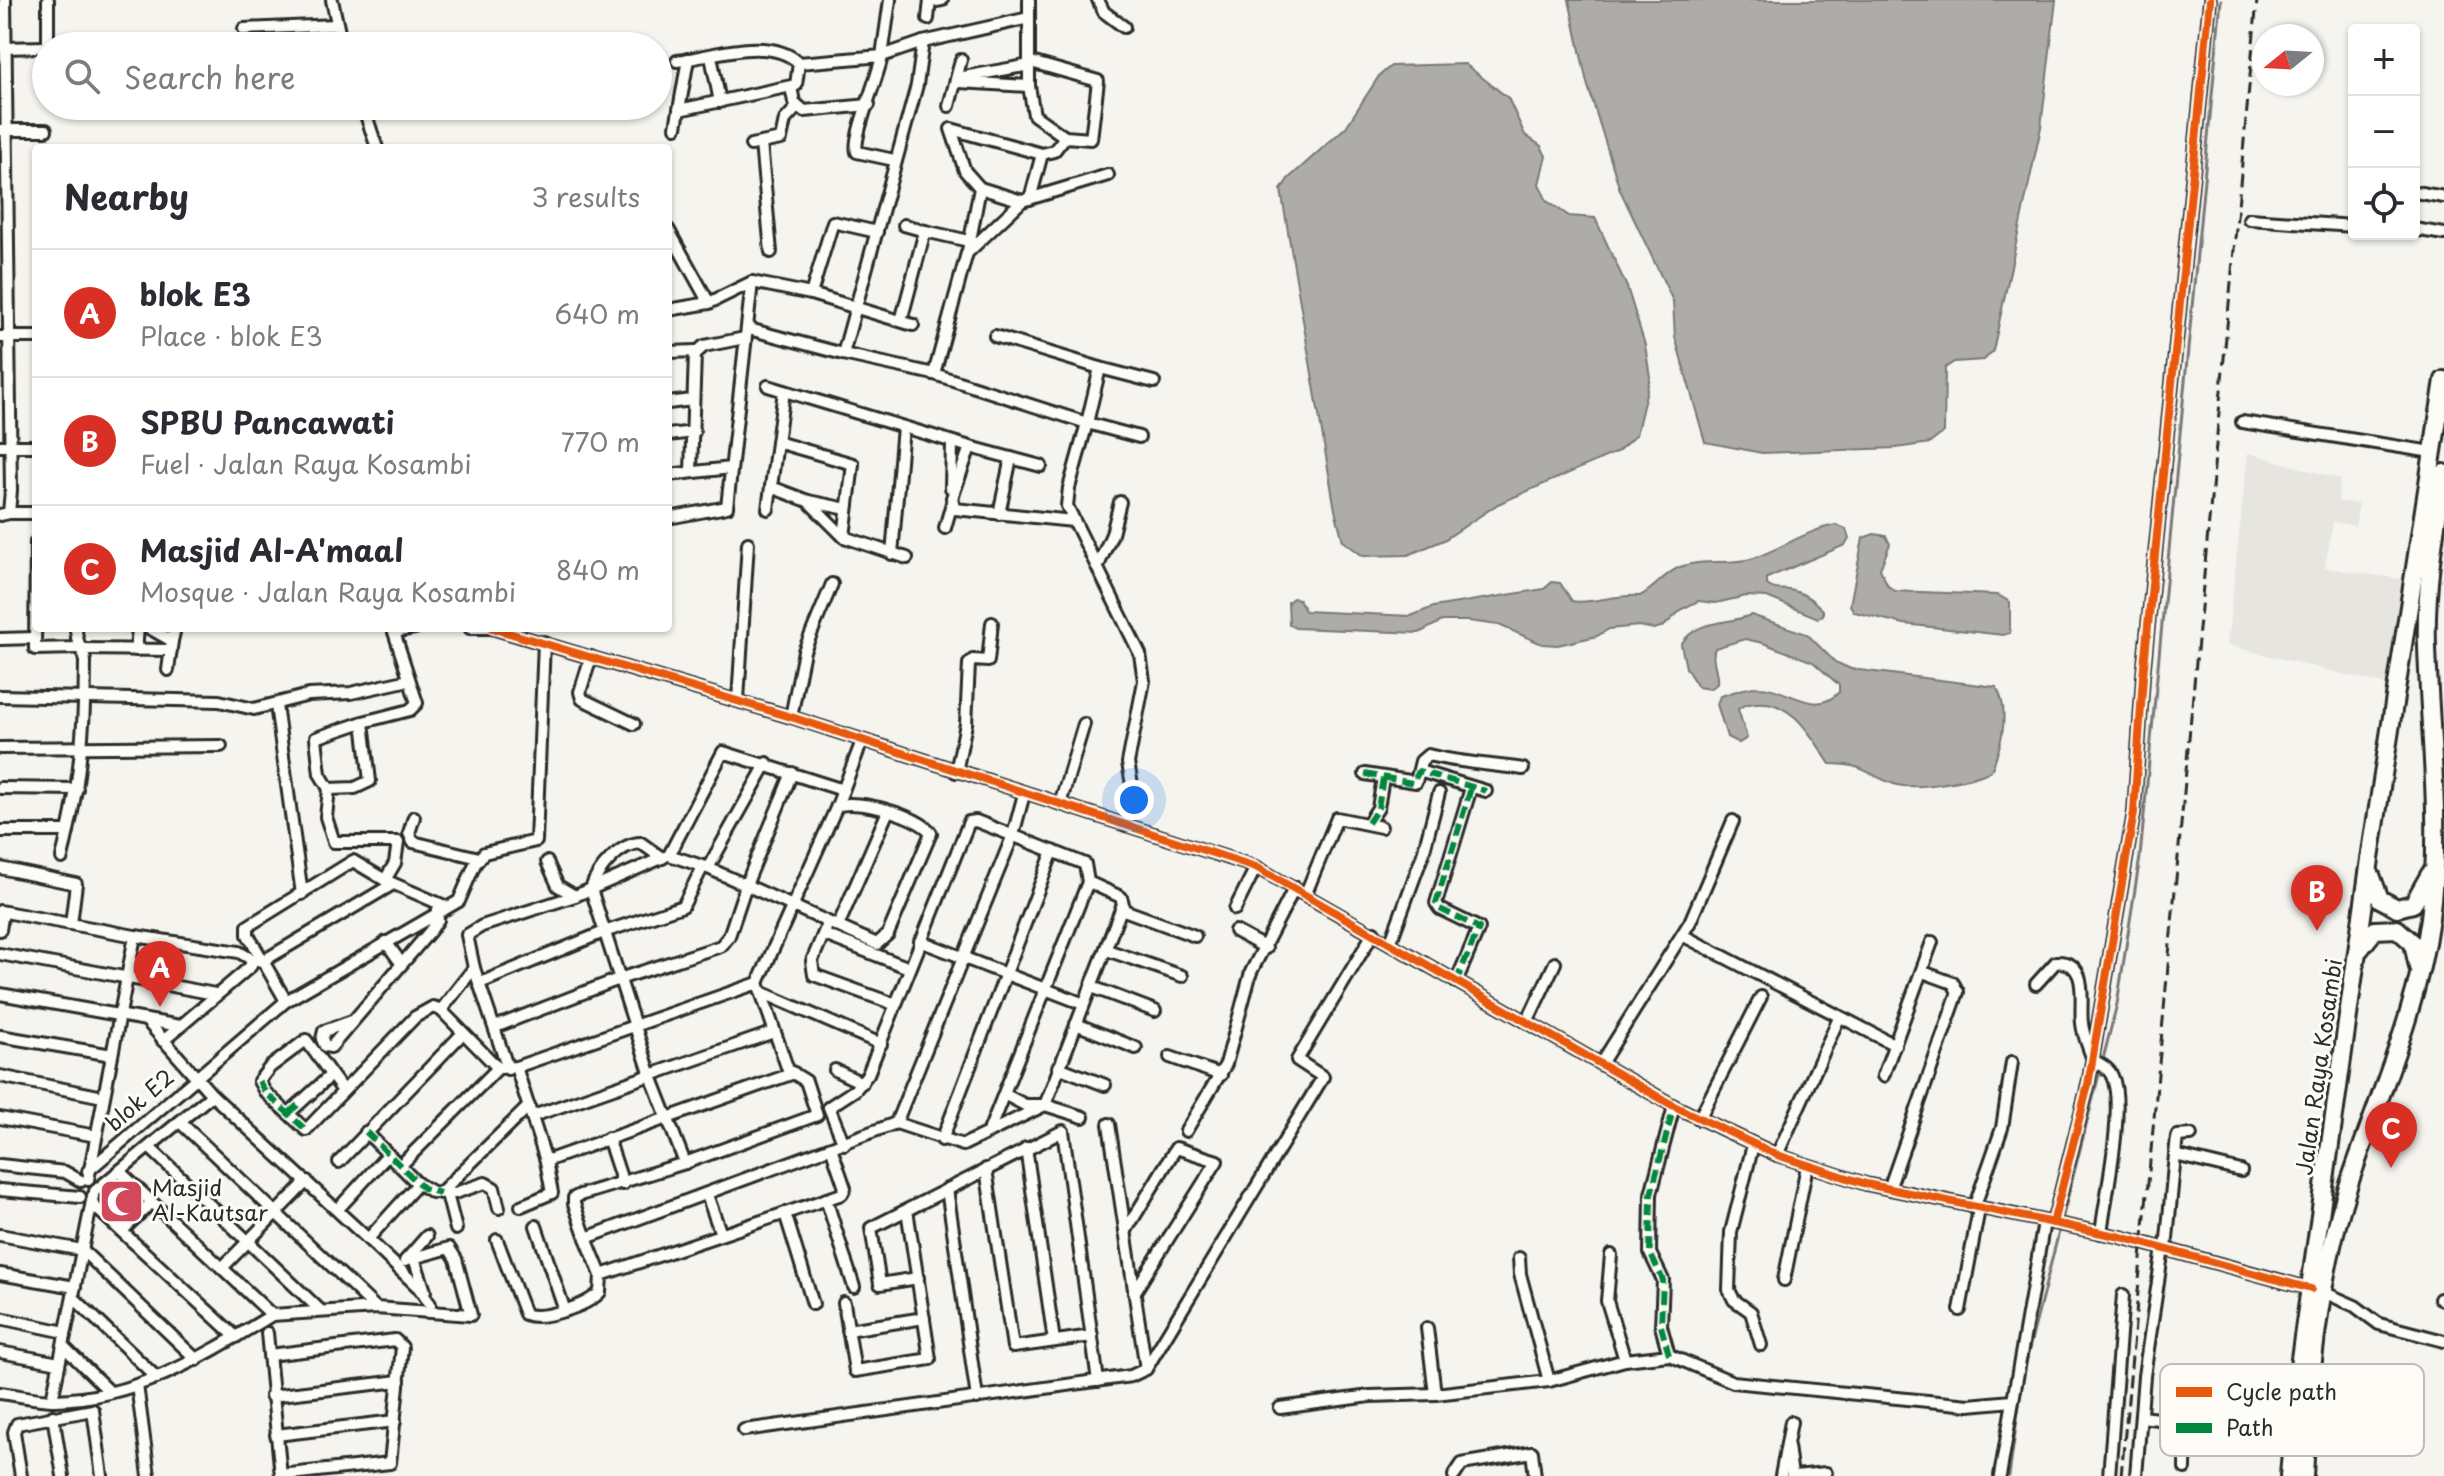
<!DOCTYPE html>
<meta charset="utf-8">
<style>
body{margin:0;font-family:"Playpen Sans",sans-serif;background:#f2f2f3;color:#2b2b33}
.controls{position:absolute;right:24px;top:24px;display:grid;overflow:hidden;border-radius:8px;box-shadow:0 2px 6px #0004}
.controls button{width:72px;height:72px;display:grid;place-items:center;padding:0;border:0;border-bottom:2px solid #e1e1e2;background:#fff;color:#2b2b33;font:40px sans-serif}
.compass{position:absolute;left:2252px;top:24px;width:72px;height:72px;border-radius:50%;background:#fff;box-shadow:0 2px 6px #0004;rotate:252deg}
.you{position:absolute;left:1134px;top:800px;width:28px;height:28px;margin:-20px;border:6px solid #fff;border-radius:50%;background:#1a73e8;box-shadow:0 0 0 12px #1a73e833}
.badge{display:grid;place-items:center;width:52px;height:52px;border-radius:50%;background:#d93025;color:#fff;font-size:26px;font-weight:700}
.pin{position:absolute;translate:-50% -66px;filter:drop-shadow(0 2px 4px #0008)}
.pin::after{content:'';position:absolute;top:42px;width:28px;height:24px;background:inherit;clip-path:polygon(0 0,100% 0,50% 100%)}
.list{margin:0;padding:0;list-style:none}
h2{display:flex;justify-content:space-between;align-items:center;height:104px;margin:0;padding:0 32px;font-size:34px}
h2 small{font-size:26px;font-weight:400;color:#7c7c81}
.list li{display:grid;grid-template-columns:52px 1fr auto;gap:24px;align-items:center;box-sizing:border-box;height:128px;padding:0 32px;border-top:2px solid #e1e1e2}
.list b{display:block;font-size:30px;white-space:nowrap}
.list p{margin:0;font-size:26px;white-space:nowrap;color:#7c7c81}
.list em{font-size:26px;font-style:normal;color:#7c7c81}
.icon{flex:none;width:44px;height:44px;fill:none;stroke:currentColor;stroke-width:2;stroke-linecap:round;stroke-linejoin:round}
.map{position:relative;flex:none;width:2444px;height:1476px;overflow:hidden}
.search{position:absolute;background:#fff;box-shadow:0 2px 6px #0004;left:32px;top:32px;width:640px;height:88px;display:flex;align-items:center;gap:20px;box-sizing:border-box;padding:0 28px;border-radius:44px;color:#7c7c81;font-size:30px}
.panel{position:absolute;background:#fff;box-shadow:0 2px 6px #0004;left:32px;top:144px;width:640px;height:488px;border-radius:8px}
.map>svg:first-child{display:block}
.built{fill:#e6e5e0}
.water{fill:#adaca9;stroke:#797877;stroke-width:2}
.lines{fill:none;stroke-linecap:round;stroke-linejoin:round}
.stream{stroke:#797877;stroke-width:3}
.minor-casing{stroke:#2b2b2b;stroke-width:16}
.highway-casing{stroke:#2b2b2b;stroke-width:22}
.minor{stroke:#fdfcf7;stroke-width:10}
.highway{stroke:#fdfcf7;stroke-width:16}
.rail{stroke:#2b2b2b;stroke-width:3;stroke-dasharray:12 6;stroke-linecap:butt}
.quiet{stroke:#00873e;stroke-width:6;stroke-dasharray:12 6;stroke-linecap:butt}
.cycleway-casing{stroke:#fdfcf7;stroke-width:13}
.cycleway{stroke:#e8590c;stroke-width:8}
.labels{text-anchor:middle;stroke-width:6;stroke-linejoin:round;paint-order:stroke}
.street-label{font-size:22px;fill:#2b2b2b;stroke:#fdfcf7}
.poi-label{font-size:22px;fill:#2b2b2b;stroke:#fdfcf7;text-anchor:start}
.key{fill:#fdfcf7;stroke:#bebdba;stroke-width:2}
.key-label{font-size:22px;fill:#2b2b2b}
</style>
<div class="map">
<svg width="2444" height="1476" viewBox="0 0 2444 1476">
<rect width="100%" height="100%" fill="#f5f4ef"/>
<filter id="ink" filterUnits="userSpaceOnUse"><feTurbulence type="fractalNoise" baseFrequency=".0125" numOctaves="2"/><feDisplacementMap in="SourceGraphic" scale="16" xChannelSelector="R" yChannelSelector="G"/><feConvolveMatrix kernelMatrix="1 2 1 2 8 2 1 2 1" color-interpolation-filters="sRGB"/></filter>
<g filter="url(#ink)">
<!-- built -->
<polygon class="built" points="2248,453 2340,479 2338,501 2359,504 2355,526 2333,522 2325,568 2402,579 2387,685 2227,645"/>
<!-- water -->
<g class="water">
<polygon points="1569,0 2056,0 2041,127 1993,351 1984,360 1954,362 1945,368 1944,432 1930,443 1896,448 1762,453 1705,442 1675,337 1673,301 1620,190 1587,83"/>
<polygon points="1465,64 1508,98 1525,135 1541,146 1546,156 1539,184 1547,201 1569,216 1595,218 1627,287 1645,345 1650,377 1636,435 1617,452 1498,504 1444,540 1408,555 1363,556 1343,541 1335,510 1281,190 1288,179 1346,127 1379,76 1391,66"/>
<path d="M1836 525 1846 529 1849 538 1845 545 1767 578V585C1776 592 1783 588 1794 591 1806 594 1814 601 1823 610V615L1818 618 1767 597 1746 596 1716 603 1698 601 1682 609 1664 626 1654 629 1639 626 1609 629 1597 636 1558 645 1542 644 1499 625 1468 621H1442L1419 633 1295 628 1289 624 1288 602 1293 598 1299 599 1305 611 1411 616 1433 607 1544 589 1552 582 1560 583 1572 601C1587 605 1617 594 1640 596 1656 588 1664 573 1680 567 1705 558 1729 566 1754 558 1783 548 1807 530 1836 525Z"/>
<polygon points="1874,534 1886,536 1890,544 1880,569 1888,586 1895,591 1998,595 2010,602 2010,633 2003,635 1904,624 1854,612 1850,605 1863,538"/>
<path d="M1751 615 1807 634 1835 662 1851 669 1996 687C2011 710 2001 747 1991 771 1973 780 1913 791 1894 784 1864 773 1864 764 1830 764 1811 736 1793 700 1756 703 1748 704 1744 704 1738 709L1747 738 1739 743 1727 737 1717 704 1720 696C1732 693 1745 687 1757 687 1787 686 1814 719 1839 692V685L1813 662 1763 643 1745 639 1715 648C1710 660 1719 671 1717 684L1709 689 1698 687 1686 668 1681 644C1699 618 1724 626 1751 615Z"/>
</g>
<g class="lines">
<!-- stream -->
<polyline class="stream" points="2009,1476 2024,1369 2117,1004 2140,857 2221,0"/>
<defs>
<g id="minor">
<polyline points="48,0 48,46"/>
<polyline points="332,0 342,46"/>
<polyline points="1029,0 1029,86 1034,115 1065,137 1091,139 1098,81 1031,62"/>
<polyline points="1098,0 1104,12 1124,27"/>
<polyline points="930,2 942,0"/>
<polyline points="1029,18 923,42 917,85 843,354 934,374 1087,423 1069,488 1067,506 1140,654 1144,681 1128,763 1133,790 1126,825"/>
<polyline points="928,19 930,0"/>
<polyline points="244,29 336,25"/>
<polyline points="2,48 46,47"/>
<polyline points="711,56 720,102"/>
<path d="M677 61C713 56 770 35 799 63L882 56 890 0"/>
<polyline points="958,78 1030,65"/>
<polyline points="959,82 1029,86"/>
<polyline points="791,87 794,102 804,111 869,105"/>
<polyline points="363,106 377,148"/>
<polyline points="949,106 961,60"/>
<polyline points="679,110 796,85 799,63"/>
<polyline points="676,127 688,59"/>
<polyline points="0,130 46,130"/>
<polyline points="761,143 771,252"/>
<polyline points="751,145 781,139 785,120 797,107"/>
<path d="M894 160 857 152C852 137 878 78 882 56L923 42"/>
<polyline points="980,188 1022,201"/>
<polyline points="2415,192 2444,197"/>
<polyline points="1030,199 1042,154 1054,151 1065,137"/>
<polyline points="2249,219 2354,226"/>
<polyline points="904,225 925,231"/>
<polyline points="668,229 709,303"/>
<polyline points="2414,229 2444,234"/>
<polyline points="877,232 833,222 811,294 913,325"/>
<polyline points="968,251 980,188 965,171 951,129 1042,154"/>
<polyline points="668,310 709,303 752,282 811,294"/>
<polyline points="901,321 925,231 969,241"/>
<polyline points="749,329 843,354"/>
<polyline points="995,336 1100,368 1087,423 1139,437"/>
<polyline points="0,337 36,337"/>
<polyline points="668,352 697,351"/>
<polyline points="1100,368 1154,382"/>
<polyline points="934,374 967,253 1022,201 1108,175"/>
<polyline points="768,386 970,447"/>
<polyline points="668,403 692,400"/>
<polyline points="2242,422 2432,452"/>
<polyline points="668,435 694,432"/>
<polyline points="777,442 853,464 844,537"/>
<polyline points="0,446 36,446"/>
<polyline points="1011,458 1041,466"/>
<polyline points="691,471 695,354 704,346 745,338"/>
<polyline points="668,475 731,468"/>
<polyline points="771,487 808,501 844,537 907,558"/>
<polyline points="951,488 952,442"/>
<polyline points="808,501 847,509"/>
<polyline points="768,509 784,391"/>
<polyline points="9,513 36,513"/>
<polyline points="999,514 1011,458 970,447 952,498 955,509 1073,521"/>
<polyline points="0,515 9,513 11,490 5,0"/>
<polyline points="668,518 727,507 752,282"/>
<polyline points="945,528 952,503"/>
<polyline points="36,542 35,649 78,648"/>
<polyline points="892,554 903,427"/>
<polyline points="1098,566 1112,534 1120,502"/>
<polyline points="149,628 172,641 168,670"/>
<polyline points="396,628 394,632 415,628"/>
<polyline points="470,628 492,628"/>
<polyline points="492,628 791,717 1256,867 1674,1106 1777,1155 1866,1184 2121,1237 2311,1289"/>
<polyline points="394,632 417,703 410,710 363,722 370,781 355,788 329,789 326,817 334,842 398,842 395,863 385,880 447,907"/>
<polyline points="0,639 35,638"/>
<polyline points="172,641 175,628"/>
<polyline points="81,649 171,650"/>
<polyline points="136,650 138,628"/>
<polyline points="591,657 580,692 582,699 634,724"/>
<polyline points="0,696 219,701 254,709 309,695 351,693 409,680"/>
<polyline points="738,700 748,543"/>
<polyline points="276,705 302,894"/>
<polyline points="791,717 804,651 832,584"/>
<polyline points="0,748 221,746"/>
<polyline points="1419,771 1486,791"/>
<polyline points="956,772 966,724 969,664 973,660 988,661 992,623"/>
<path d="M1365 774 1416 782 1421 761 1428 755C1460 763 1490 764 1523 769"/>
<polyline points="0,788 77,789"/>
<polyline points="329,789 320,774 316,738 363,722"/>
<polyline points="1060,804 1084,724"/>
<path d="M837 806C857 798 920 816 931 833L888 934 877 944 708 868 669 855 723 752 843 790"/>
<polyline points="414,817 409,833 413,842 479,858"/>
<polyline points="1368,823 1378,808 1383,778"/>
<path d="M0 831H68C81 774 85 720 85 662 84 648 76 647 76 628"/>
<polyline points="62,858 68,831"/>
<path d="M662 858 641 843C620 843 597 870 591 889L651 1076 685 1163"/>
<polyline points="547,862 558,886 575,896"/>
<polyline points="0,868 76,884 71,924"/>
<polyline points="708,868 767,763"/>
<polyline points="1306,893 1337,818 1381,827"/>
<polyline points="1121,909 1195,936"/>
<polyline points="1235,909 1256,867"/>
<polyline points="0,911 135,936 88,1180"/>
<polyline points="828,923 812,961 814,975 894,1004"/>
<polyline points="838,926 888,811"/>
<polyline points="0,930 3,912"/>
<polyline points="1235,931 1266,948"/>
<polyline points="825,935 909,968"/>
<polyline points="1682,935 1895,1045"/>
<polyline points="135,936 239,952 251,959 263,961 393,884"/>
<polyline points="920,941 1084,1004"/>
<polyline points="1391,941 1423,854 1439,793"/>
<polyline points="386,942 401,963"/>
<polyline points="1107,950 1182,976"/>
<polyline points="0,954 215,994"/>
<polyline points="1456,982 1479,928 1440,909 1436,903 1471,788"/>
<polyline points="480,983 604,932 683,906 703,866"/>
<path d="M2036 984 2056 962C2091 961 2079 1003 2082 1023 2083 1036 2089 1048 2093 1060 2100 1064 2109 1068 2112 1076 2126 1105 2105 1199 2101 1233"/>
<polyline points="1092,987 1155,1011"/>
<polyline points="761,992 881,1044"/>
<polyline points="0,994 180,1026"/>
<polyline points="286,1001 248,935 248,926 353,861 385,880"/>
<polyline points="441,1010 474,968"/>
<polyline points="146,1020 212,1095 368,1239 419,1288 430,1304"/>
<polyline points="352,1021 324,1031 322,1039 325,1046 331,1047 431,930 438,920 437,911"/>
<polyline points="1527,1022 1555,963"/>
<polyline points="1076,1024 1136,1048"/>
<polyline points="495,1027 619,979 721,946 729,936 746,885 792,773"/>
<polyline points="0,1036 112,1055"/>
<polyline points="163,1041 251,966 251,959"/>
<polyline points="1170,1057 1221,1075"/>
<polyline points="1602,1062 1690,922 1733,821"/>
<polyline points="516,1067 546,1161 794,1073"/>
<polyline points="1058,1067 1105,1085"/>
<polyline points="508,1069 474,968 467,935 482,926 575,896 664,857"/>
<polyline points="835,1070 862,1083"/>
<polyline points="0,1076 103,1097"/>
<polyline points="1883,1076 1932,942"/>
<polyline points="343,1091 306,1040 270,1067 259,1081 265,1092 306,1130 415,1017 433,1007 441,1010 498,1068"/>
<polyline points="1004,1094 1025,1105 1045,1105 1083,1117"/>
<polyline points="289,1113 331,1075"/>
<polyline points="533,1116 774,1032"/>
<polyline points="0,1118 96,1136"/>
<polyline points="1699,1119 1761,997"/>
<polyline points="181,1123 376,1308"/>
<polyline points="1109,1124 1146,1369"/>
<polyline points="989,1131 1088,882"/>
<polyline points="1186,1131 1226,1064 1251,972 1295,887"/>
<polyline points="366,1132 417,1183 432,1192 455,1193 485,1183 494,1188 499,1208"/>
<polyline points="608,1138 623,1184"/>
<polyline points="942,1140 1053,851"/>
<polyline points="844,1144 829,1107 855,1090 868,1074 969,822 976,821 1085,864 1088,882 1121,897 1123,904 1045,1105 963,1145 896,1123"/>
<polyline points="1753,1145 1731,1232 1729,1290 1734,1300 1751,1312 1761,1345"/>
<polyline points="150,1148 321,1311"/>
<polyline points="1026,1148 1054,1341"/>
<polyline points="1777,1155 1839,1018"/>
<polyline points="2175,1155 2177,1136 2191,1135"/>
<polyline points="339,1162 463,1033"/>
<polyline points="0,1165 65,1172 81,1181"/>
<polyline points="400,1166 498,1068 516,1067 758,983 837,806 862,741"/>
<polyline points="986,1169 1013,1347 1092,1336"/>
<polyline points="88,1171 286,1001 459,901 475,864 484,853 536,841 544,642"/>
<polyline points="120,1172 272,1315 376,1308 471,1315 456,1259 449,1248 406,1260"/>
<polyline points="947,1189 977,1398"/>
<polyline points="1889,1189 1958,992 1953,983 1923,972"/>
<polyline points="0,1190 80,1197"/>
<polyline points="95,1191 212,1095"/>
<polyline points="440,1193 529,1106"/>
<polyline points="447,1194 456,1229"/>
<polyline points="707,1195 721,1234"/>
<polyline points="826,1199 854,1287"/>
<polyline points="92,1204 236,1337"/>
<polyline points="521,1206 552,1193 546,1161"/>
<polyline points="1974,1208 2002,1128 2012,1062"/>
<polyline points="338,1209 384,1159"/>
<polyline points="785,1213 813,1304"/>
<polyline points="2053,1223 2088,1085 2134,812 2143,676 2210,0"/>
<polyline points="536,1226 564,1308"/>
<polyline points="123,1230 151,1203"/>
<polyline points="1125,1232 1176,1148 1217,1161 1134,1293"/>
<polyline points="0,1235 82,1250 197,1360"/>
<polyline points="586,1238 574,1204 574,1198 580,1195 685,1163 817,1115 806,1081 788,1070 758,983"/>
<polyline points="368,1239 415,1187"/>
<path d="M497 1240 525 1314C542 1321 587 1306 600 1292L601 1275 586 1238 896 1123 1013 835 1024 794"/>
<polyline points="2166,1249 2175,1155 2241,1171"/>
<polyline points="1611,1255 1607,1301 1625,1360"/>
<polyline points="414,1258 425,1291"/>
<polyline points="1519,1258 1520,1274 1549,1381"/>
<polyline points="405,1261 427,1236"/>
<polyline points="222,1268 307,1181"/>
<polyline points="0,1274 75,1287"/>
<polyline points="601,1275 842,1194 845,1188 832,1150"/>
<polyline points="918,1278 880,1284 871,1228 1063,1131 1098,1381"/>
<polyline points="1784,1280 1807,1166"/>
<polyline points="2323,1292 2355,1306 2379,1324 2444,1341"/>
<polyline points="74,1298 157,1378"/>
<polyline points="2440,1299 2444,1300"/>
<polyline points="844,1303 855,1371 930,1359 907,1210"/>
<polyline points="1960,1310 1979,1209"/>
<polyline points="0,1318 65,1332"/>
<polyline points="1427,1328 1435,1394"/>
<polyline points="848,1330 924,1318"/>
<polyline points="267,1333 281,1476"/>
<polyline points="63,1346 110,1392"/>
<polyline points="0,1352 59,1363"/>
<polyline points="269,1355 395,1340 402,1347 390,1463 281,1475"/>
<polyline points="1669,1355 1661,1326 1663,1280 1650,1253 1651,1194 1674,1106"/>
<polyline points="137,1385 149,1476"/>
<path d="M0 1393C18 1395 37 1400 55 1400 138 1398 204 1356 272 1315"/>
<polyline points="271,1396 399,1381"/>
<polyline points="52,1400 93,1196"/>
<polyline points="1280,1408 1370,1396 1435,1394 1549,1381 1625,1360 1669,1355 1733,1382 1969,1405 2012,1401"/>
<polyline points="53,1416 63,1476"/>
<polyline points="2141,1417 2176,1421 2186,1428 2185,1468"/>
<polyline points="744,1430 1131,1376 1146,1369 1323,1077 1297,1060 1374,932"/>
<polyline points="276,1435 395,1421"/>
<polyline points="1788,1446 1792,1476"/>
<polyline points="21,1476 14,1432 17,1424 93,1410 102,1476"/>
<polyline points="1454,1476 1462,1464 1532,1452 1535,1476"/>
<polyline points="1781,1476 1791,1422"/>
<polyline points="1795,1476 1826,1473"/>
<polyline points="2000,1476 2044,1222"/>
<polyline points="2109,1476 2123,1295"/>
<polyline points="2136,1476 2144,1376 2163,1248"/>
</g>
<g id="highway">
<polyline points="2371,875 2380,899 2397,908 2413,904 2430,874"/>
<polyline points="2360,949 2375,930 2397,929 2413,943 2418,967"/>
<polyline points="2289,1476 2297,1380 2370,859 2444,380"/>
<path d="M2304 1476C2309 1380 2318 1282 2347 1190 2377 1099 2417 1014 2430 918 2442 827 2430 739 2427 647 2425 588 2435 530 2444 473"/>
</g>
</defs>
<!-- minor casing -->
<use href="#minor" class="minor-casing"/>
<!-- highway casing -->
<use href="#highway" class="highway-casing"/>
<!-- minor -->
<use href="#minor" class="minor"/>
<!-- highway -->
<use href="#highway" class="highway"/>
<!-- rail -->
<polyline class="rail" points="2121,1476 2257,0"/>
<!-- quiet -->
<g class="quiet">
<polyline points="1365,774 1413,783 1419,771 1486,791"/>
<polyline points="1368,823 1378,808 1383,778"/>
<polyline points="1456,982 1479,928 1440,909 1436,903 1471,788"/>
<polyline points="259,1081 265,1092 306,1130"/>
<polyline points="289,1113 302,1101"/>
<polyline points="366,1132 423,1188 440,1193"/>
<polyline points="1669,1355 1661,1326 1663,1280 1650,1253 1651,1194 1674,1106"/>
</g>
<defs>
<g id="cycleway">
<polyline points="492,628 791,717 1256,867 1674,1106 1777,1155 1866,1184 2121,1237 2311,1289"/>
<polyline points="2053,1223 2088,1085 2134,812 2143,676 2210,0"/>
</g>
</defs>
<!-- cycleway casing -->
<use href="#cycleway" class="cycleway-casing"/>
<!-- cycleway -->
<use href="#cycleway" class="cycleway"/>
</g>
</g>
<!-- icons -->
<defs>
<symbol id="mosque-square" viewBox="-11 -11 22 22"><rect x="-9" y="-9" width="18" height="18" rx="4" fill="#d1495b" stroke="#fdfcf7"/><path d="M3.5-4.9A6 6 0 1 0 3.5 4.9A5 5 0 1 1 3.5-4.9Z" fill="#fff"/></symbol>
</defs>
<g fill-rule="evenodd">
<use href="#mosque-square" x="96" y="1176" width="51" height="51"/>
</g>
<g class="labels">
<!-- street labels -->
<g class="street-label">
<text transform="translate(2319 1067) rotate(-82)" y="8">Jalan Raya Kosambi</text>
<text transform="translate(140 1100) rotate(-41)" y="8">blok E2</text>
</g>
<!-- poi labels -->
<g class="poi-label">
<text x="152" y="1196">Masjid<tspan x="152" dy="25">Al-Kautsar</tspan></text>
</g>
</g>
<!-- legend -->
<rect x="2160" y="1364" width="264" height="92" rx="12" class="key"/>
<rect x="2176" y="1387" width="36" height="10" fill="#e8590c"/>
<rect x="2176" y="1423" width="36" height="10" fill="#00873e"/>
<g class="key-label">
<text x="2226" y="1400">Cycle path</text>
<text x="2226" y="1436">Path</text>
</g>
</svg>
<div class="controls">
<button>+</button>
<button>−</button>
<button><svg class="icon" aria-label="locate" viewBox="0 0 24 24"><circle cx="12" cy="12" r="6"/><path d="M12 2v4M12 18v4M2 12h4M18 12h4"/></svg></button>
</div>
<svg class="compass" viewBox="-18 -18 36 36"><path d="M0-13l5 13h-10z" fill="#e53935"/><path d="M0 13l5-13h-10z" fill="#7c7c81"/></svg>
<div class="you"></div>
<div class="pin badge" style="left:160px;top:1007px">A</div>
<div class="pin badge" style="left:2317px;top:931px">B</div>
<div class="pin badge" style="left:2391px;top:1168px">C</div>
<div class="search"><svg class="icon" aria-label="search" viewBox="0 0 24 24"><circle cx="10" cy="10" r="6"/><path d="M15 15l6 6"/></svg>Search here</div>
<section class="panel">
<h2>Nearby<small>3 results</small></h2>
<ul class="list">
<li><span class="badge">A</span><div><b>blok E3</b><p>Place · blok E3</p></div><em>640 m</em></li>
<li><span class="badge">B</span><div><b>SPBU Pancawati</b><p>Fuel · Jalan Raya Kosambi</p></div><em>770 m</em></li>
<li><span class="badge">C</span><div><b>Masjid Al-A'maal</b><p>Mosque · Jalan Raya Kosambi</p></div><em>840 m</em></li>
</ul>
</section>
</div>
